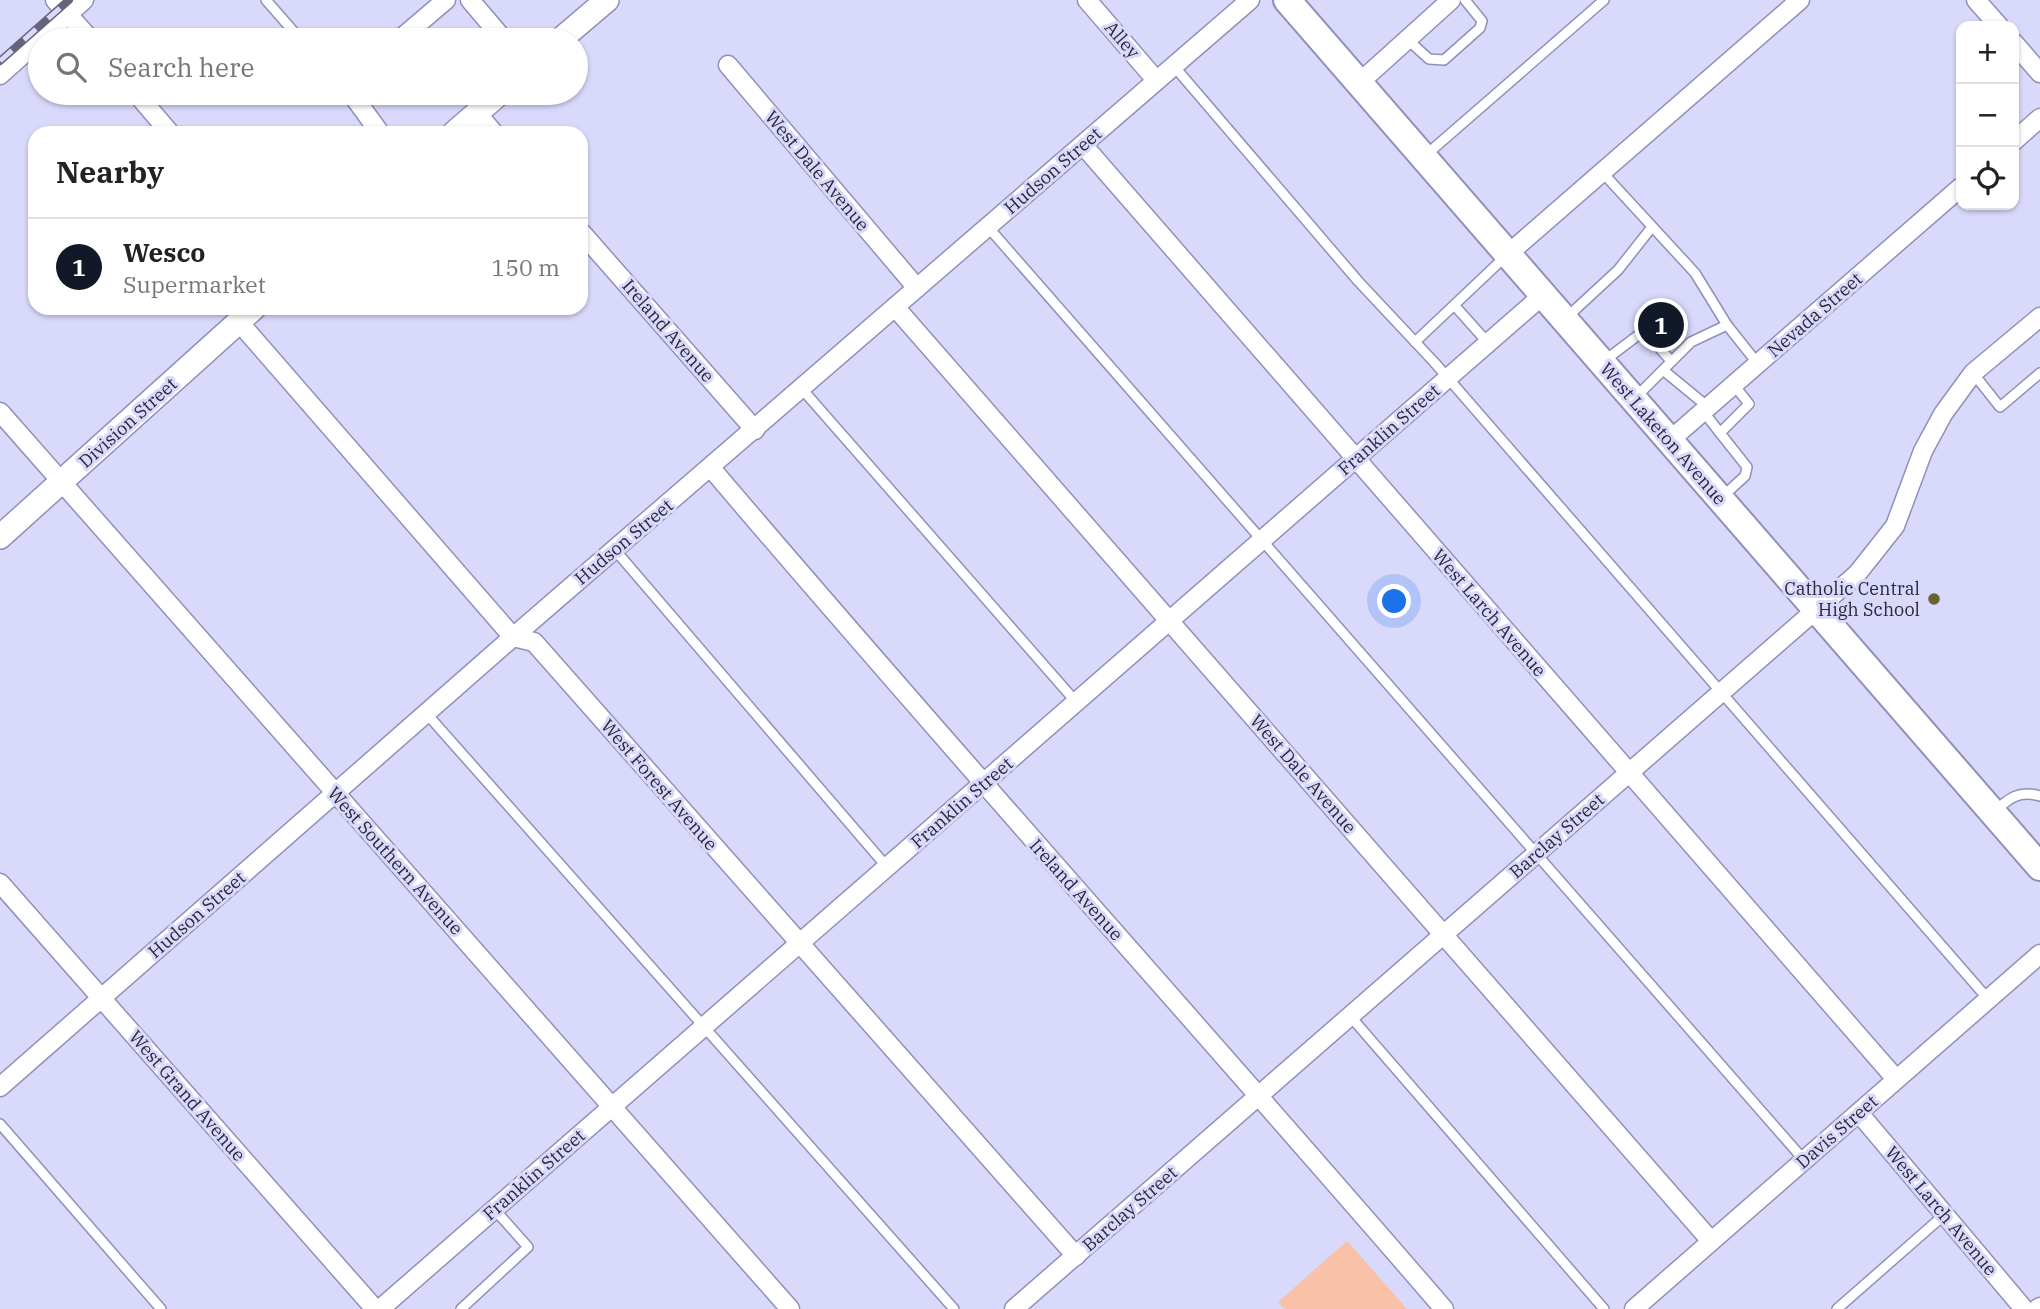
<!DOCTYPE html>
<meta charset="utf-8">
<style>
body{margin:0;font-family:"IBM Plex Serif",serif;background:#f6f6f6;color:#222}
.controls{position:absolute;right:21px;top:21px;display:grid;overflow:hidden;border-radius:14px;box-shadow:0 2px 5px #0004}
.controls button{width:63px;height:63px;display:grid;place-items:center;padding:0;border:0;border-bottom:2px solid #e0e0e0;background:#fff;color:#222;font:35px sans-serif}
.you{position:absolute;left:1395px;top:602px;width:24px;height:24px;margin:-18px;border:5px solid #fff;border-radius:50%;background:#1a73e8;box-shadow:0 0 0 10px #1a73e833}
.badge{display:grid;place-items:center;width:46px;height:46px;border-radius:50%;background:#111827;color:#fff;font-size:23px;font-weight:700}
.pin{position:absolute;translate:-50% -50%;border:4px solid #fff;box-shadow:0 2px 7px #0006}
.list{margin:0;padding:0;list-style:none}
h2{display:flex;justify-content:space-between;align-items:center;height:91px;margin:0;padding:0 28px;font-size:30px}
h2 small{font-size:23px;font-weight:400;color:#767676}
.list li{display:grid;grid-template-columns:46px 1fr auto;gap:21px;align-items:center;box-sizing:border-box;height:98px;padding:0 28px;border-top:2px solid #e0e0e0}
.list b{display:block;font-size:26px;white-space:nowrap}
.list p{margin:0;font-size:23px;white-space:nowrap;color:#767676}
.list em{font-size:23px;font-style:normal;color:#767676}
.icon{flex:none;width:38px;height:38px;fill:none;stroke:currentColor;stroke-width:2;stroke-linecap:round;stroke-linejoin:round}
.map{position:relative;flex:none;width:2040px;height:1309px;overflow:hidden}
.search{position:absolute;background:#fff;box-shadow:0 2px 5px #0004;left:28px;top:28px;width:560px;height:77px;display:flex;align-items:center;gap:18px;box-sizing:border-box;padding:0 24px;border-radius:38px;color:#767676;font-size:26px}
.panel{position:absolute;background:#fff;box-shadow:0 2px 5px #0004;left:28px;top:126px;width:560px;height:189px;border-radius:21px}
.map>svg:first-child{display:block}
.green{fill:#f8c1a8}
.lines{fill:none;stroke-linecap:round;stroke-linejoin:round}
.service-casing{stroke:#9090b8;stroke-width:12}
.minor-casing{stroke:#9090b8;stroke-width:21}
.tertiary-casing{stroke:#9090b8;stroke-width:26}
.secondary-casing{stroke:#9090b8;stroke-width:30}
.service{stroke:#fff;stroke-width:9}
.minor{stroke:#fff;stroke-width:18}
.tertiary{stroke:#fff;stroke-width:23}
.secondary{stroke:#fff;stroke-width:26}
.rail-casing{stroke:#64647a;stroke-width:8}
.rail{stroke:#d9d9fc;stroke-width:5;stroke-dasharray:16;stroke-linecap:butt}
.poi-dot{fill:#666330;stroke:#d9d9fc;stroke-width:2.5}
.labels{text-anchor:middle;stroke-width:6;stroke-linejoin:round;paint-order:stroke}
.street-label{font-size:18px;fill:#292939;stroke:#d9d9fc}
.poi-label{font-size:18px;fill:#292939;stroke:#d9d9fc;text-anchor:end}
</style>
<div class="map">
<svg width="2040" height="1309" viewBox="0 0 2040 1309">
<rect width="100%" height="100%" fill="#d9d9fc"/>
<!-- green -->
<polygon class="green" points="1347,1241 1407,1309 1285,1309 1278,1302"/>
<g class="lines">
<defs>
<g id="service">
<polyline points="266,0 301,40"/>
<polyline points="1407,39 1429,59 1444,60 1480,28 1482,21 1465,0"/>
<polyline points="1173,65 1358,281 1434,362 1988,999"/>
<polyline points="1426,155 1604,0"/>
<polyline points="1602,172 1695,273 1727,325"/>
<polyline points="988,227 1804,1160"/>
<polyline points="1455,306 1488,343"/>
<polyline points="1565,319 1618,270 1652,227"/>
<polyline points="1415,342 1507,255"/>
<polyline points="1604,361 1641,333 1648,335 1671,361"/>
<polyline points="1663,370 1708,407"/>
<polyline points="1973,373 2000,407 2040,373"/>
<polyline points="802,389 1077,703"/>
<polyline points="1635,398 1691,342 1727,325 1758,364"/>
<polyline points="1703,411 1720,433 1749,404 1734,385"/>
<polyline points="1720,433 1747,467 1745,476 1721,498"/>
<polyline points="615,550 887,867"/>
<polyline points="426,713 954,1309"/>
<path d="M1994 812C2009 798 2019 790 2040 796"/>
<polyline points="1351,1017 1604,1309"/>
<polyline points="0,1124 161,1309"/>
<polyline points="461,1309 528,1247 495,1210"/>
<polyline points="1837,1309 1944,1215"/>
</g>
<g id="minor">
<polyline points="55,0 91,40"/>
<polyline points="470,0 504,40"/>
<polyline points="1087,0 1156,80"/>
<polyline points="1976,0 1999,26"/>
<polyline points="399,40 446,0"/>
<polyline points="2014,43 2040,73"/>
<polyline points="728,65 917,288"/>
<polyline points="0,75 84,0"/>
<polyline points="1359,83 1451,0"/>
<polyline points="136,93 170,133"/>
<polyline points="351,93 380,133"/>
<polyline points="477,113 494,133"/>
<polyline points="2014,141 2040,118"/>
<polyline points="1083,145 1896,1079"/>
<polyline points="581,232 755,430"/>
<polyline points="1508,254 1800,0"/>
<polyline points="895,307 1711,1241"/>
<polyline points="239,322 513,637 534,642 1076,1256"/>
<polyline points="0,412 790,1309"/>
<polyline points="1669,441 1961,187"/>
<path d="M711 468C952 752 1201 1027 1444 1309"/>
<polyline points="0,883 375,1309"/>
<polyline points="0,1087 513,637 1250,0"/>
<polyline points="1859,1113 2024,1309"/>
<polyline points="380,1309 1543,295"/>
<polyline points="1014,1309 1857,574 1895,526 1923,451 1943,414 1973,373 2040,317"/>
<polyline points="1634,1309 2040,954"/>
<polyline points="2037,1309 2040,1307"/>
</g>
<g id="tertiary">
<polyline points="560,40 607,0"/>
<polyline points="454,133 500,93"/>
<polyline points="0,537 254,308"/>
</g>
<polyline id="secondary" points="1287,0 2040,867"/>
</defs>
<!-- service casing -->
<use href="#service" class="service-casing"/>
<!-- minor casing -->
<use href="#minor" class="minor-casing"/>
<!-- tertiary casing -->
<use href="#tertiary" class="tertiary-casing"/>
<!-- secondary casing -->
<use href="#secondary" class="secondary-casing"/>
<!-- service -->
<use href="#service" class="service"/>
<!-- minor -->
<use href="#minor" class="minor"/>
<!-- tertiary -->
<use href="#tertiary" class="tertiary"/>
<!-- secondary -->
<use href="#secondary" class="secondary"/>
<defs>
<polyline id="rail" points="0,61 69,0"/>
</defs>
<!-- rail casing -->
<use href="#rail" class="rail-casing"/>
<!-- rail -->
<use href="#rail" class="rail"/>
</g>
<!-- markers -->
<circle class="poi-dot" cx="1934" cy="599" r="7"/>
<g class="labels">
<!-- street labels -->
<g class="street-label">
<text transform="translate(1122 40) rotate(49)" y="6">Alley</text>
<text transform="translate(817 171) rotate(50)" y="6">West Dale Avenue</text>
<text transform="translate(1053 171) rotate(-41)" y="6">Hudson Street</text>
<text transform="translate(1815 315) rotate(-41)" y="6">Nevada Street</text>
<text transform="translate(668 331) rotate(49)" y="6">Ireland Avenue</text>
<text transform="translate(128 423) rotate(-42)" y="6">Division Street</text>
<text transform="translate(1389 430) rotate(-41)" y="6">Franklin Street</text>
<text transform="translate(1663 434) rotate(49)" y="6">West Laketon Avenue</text>
<text transform="translate(624 542) rotate(-40)" y="6">Hudson Street</text>
<text transform="translate(1489 613) rotate(49)" y="6">West Larch Avenue</text>
<text transform="translate(1303 774) rotate(49)" y="6">West Dale Avenue</text>
<text transform="translate(659 785) rotate(49)" y="6">West Forest Avenue</text>
<text transform="translate(962 803) rotate(-41)" y="6">Franklin Street</text>
<text transform="translate(1557 836) rotate(-41)" y="6">Barclay Street</text>
<text transform="translate(395 861) rotate(48)" y="6">West Southern Avenue</text>
<text transform="translate(1076 890) rotate(48)" y="6">Ireland Avenue</text>
<text transform="translate(197 915) rotate(-41)" y="6">Hudson Street</text>
<text transform="translate(187 1096) rotate(49)" y="6">West Grand Avenue</text>
<text transform="translate(1837 1132) rotate(-41)" y="6">Davis Street</text>
<text transform="translate(534 1175) rotate(-41)" y="6">Franklin Street</text>
<text transform="translate(1130 1209) rotate(-41)" y="6">Barclay Street</text>
<text transform="translate(1941 1211) rotate(50)" y="6">West Larch Avenue</text>
</g>
<!-- poi labels -->
<g class="poi-label">
<text x="1920" y="595">Catholic Central<tspan x="1920" dy="21">High School</tspan></text>
</g>
</g>
</svg>
<div class="controls">
<button>+</button>
<button>−</button>
<button><svg class="icon" aria-label="locate" viewBox="0 0 24 24"><circle cx="12" cy="12" r="6"/><path d="M12 2v4M12 18v4M2 12h4M18 12h4"/></svg></button>
</div>
<div class="you"></div>
<div class="pin badge" style="left:1661px;top:325px">1</div>
<div class="search"><svg class="icon" aria-label="search" viewBox="0 0 24 24"><circle cx="10" cy="10" r="6"/><path d="M15 15l6 6"/></svg>Search here</div>
<section class="panel">
<h2>Nearby<small></small></h2>
<ul class="list">
<li><span class="badge">1</span><div><b>Wesco</b><p>Supermarket</p></div><em>150 m</em></li>
</ul>
</section>
</div>
